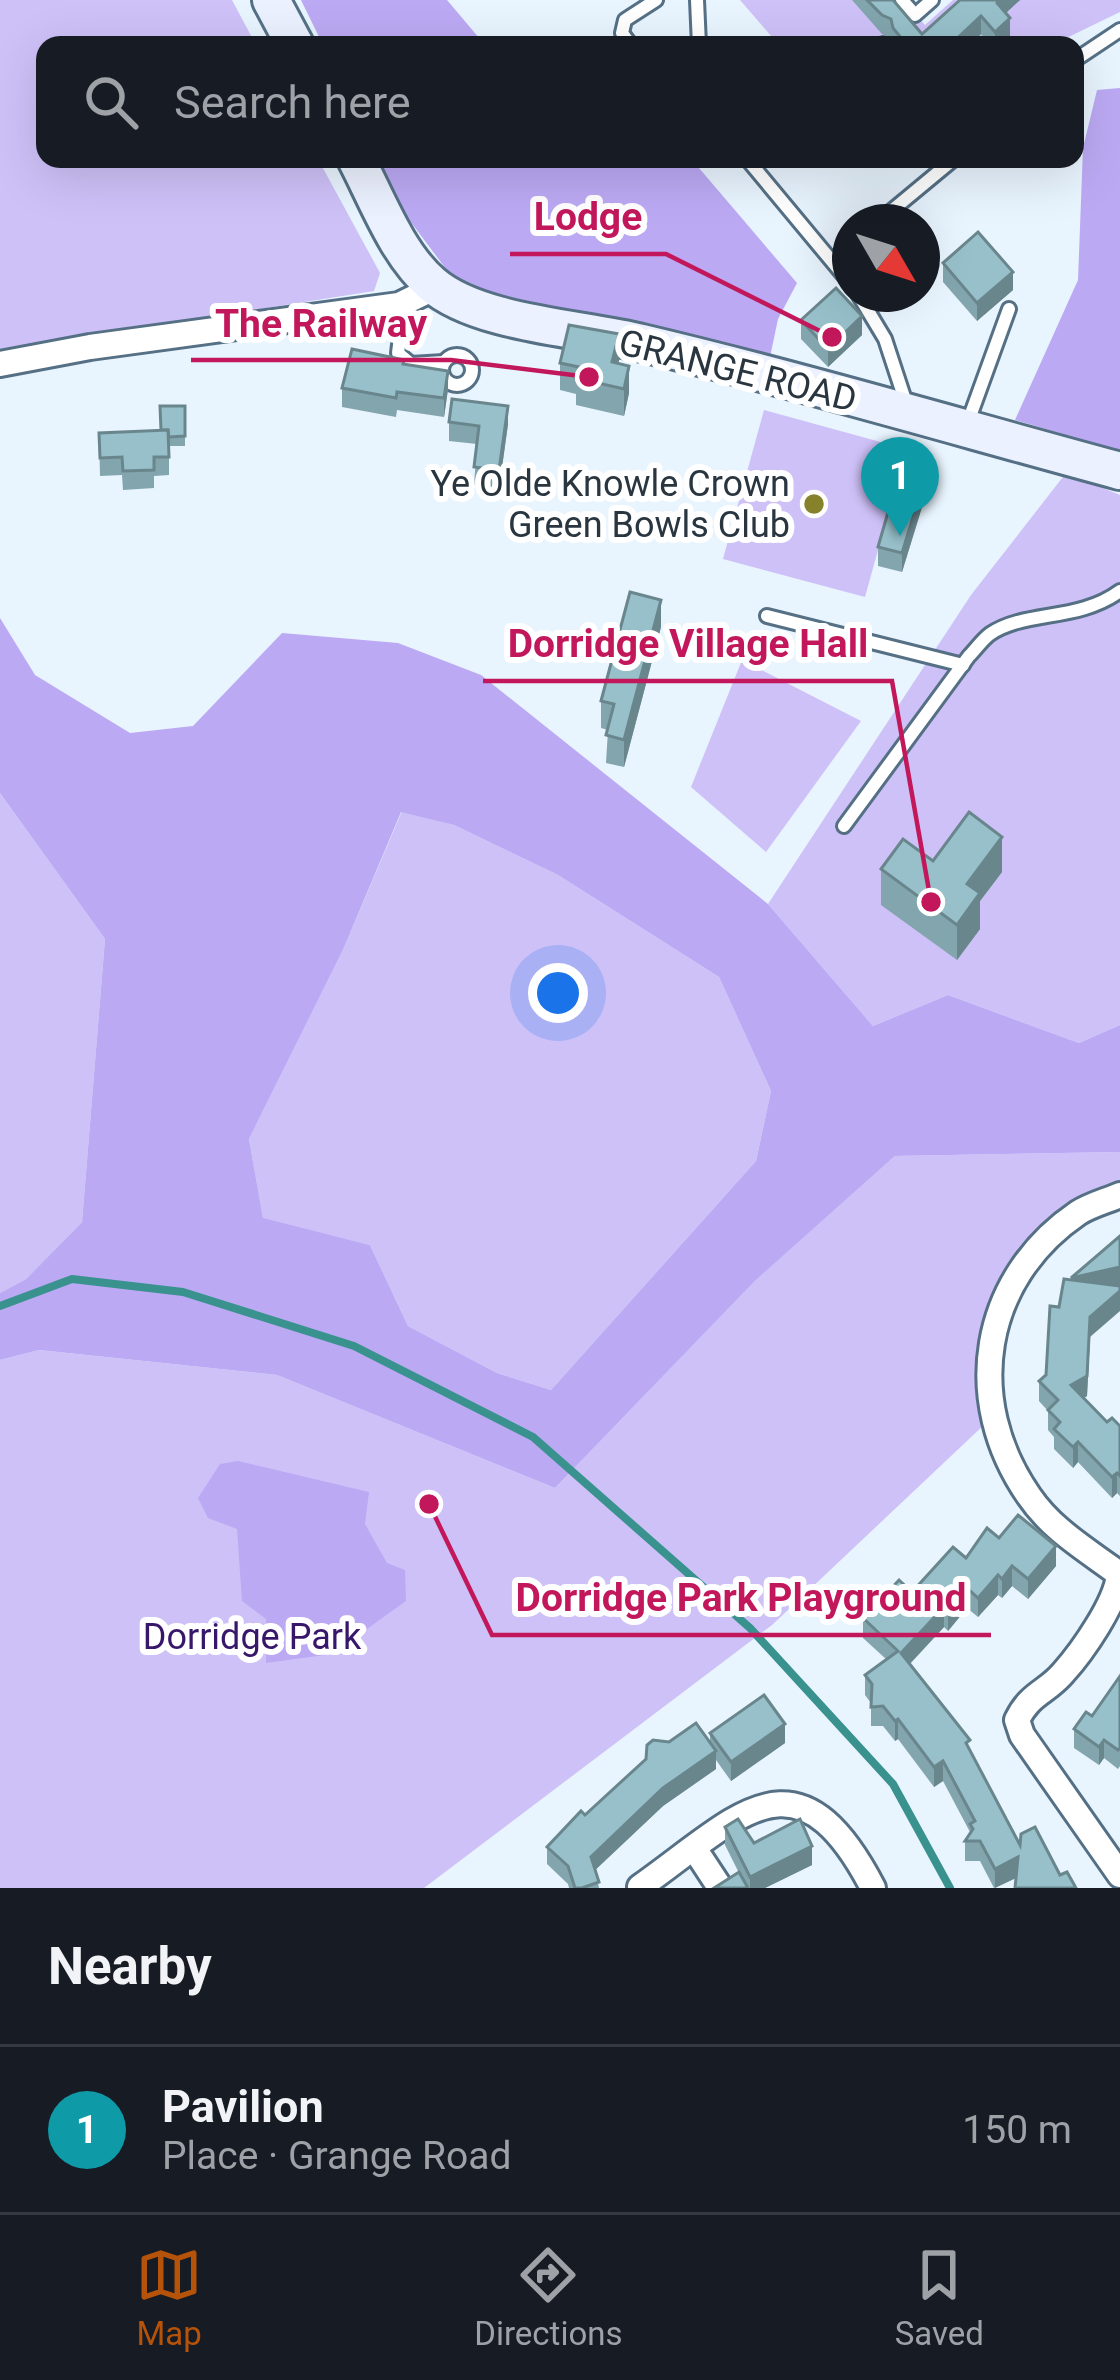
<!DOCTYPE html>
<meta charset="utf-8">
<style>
body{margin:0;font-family:Roboto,sans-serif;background:#242831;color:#f1f3f6}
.compass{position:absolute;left:832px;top:204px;width:108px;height:108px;border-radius:50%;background:#171b24;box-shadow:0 12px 48px #0002;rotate:129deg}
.you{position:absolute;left:558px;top:993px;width:42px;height:42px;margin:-30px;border:9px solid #fff;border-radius:50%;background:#1a73e8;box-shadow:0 0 0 18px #1a73e833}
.badge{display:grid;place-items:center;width:78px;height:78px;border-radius:50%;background:#b45309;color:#fff;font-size:39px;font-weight:700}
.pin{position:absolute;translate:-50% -99px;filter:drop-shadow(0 3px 6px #0008)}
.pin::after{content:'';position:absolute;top:63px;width:42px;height:36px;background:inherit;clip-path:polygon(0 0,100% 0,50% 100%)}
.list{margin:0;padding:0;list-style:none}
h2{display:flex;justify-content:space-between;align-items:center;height:156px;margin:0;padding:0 48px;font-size:51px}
h2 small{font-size:39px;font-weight:400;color:#9ea1a6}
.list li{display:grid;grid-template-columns:78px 1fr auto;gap:36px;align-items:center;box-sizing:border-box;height:168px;padding:0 48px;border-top:3px solid #363941}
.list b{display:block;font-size:45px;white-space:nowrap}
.list p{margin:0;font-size:39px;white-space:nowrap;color:#9ea1a6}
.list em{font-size:39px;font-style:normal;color:#9ea1a6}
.icon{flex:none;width:66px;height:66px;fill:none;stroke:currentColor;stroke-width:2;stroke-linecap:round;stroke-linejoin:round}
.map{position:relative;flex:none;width:1120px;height:1888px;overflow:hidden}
.search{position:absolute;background:#171b24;box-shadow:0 12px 48px #0002;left:36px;right:36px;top:36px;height:132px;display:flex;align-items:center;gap:30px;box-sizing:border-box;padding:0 42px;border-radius:24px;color:#9ea1a6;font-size:45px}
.sheet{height:324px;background:#171b24}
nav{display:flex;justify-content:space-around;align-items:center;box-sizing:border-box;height:168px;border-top:3px solid #363941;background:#171b24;font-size:33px;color:#9ea1a6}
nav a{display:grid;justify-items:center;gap:6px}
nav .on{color:#b45309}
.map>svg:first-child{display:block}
.green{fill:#cec1f8}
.forest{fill:#bca9f4;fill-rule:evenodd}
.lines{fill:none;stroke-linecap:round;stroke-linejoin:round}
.stream{stroke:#3a928f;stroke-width:8}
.service-casing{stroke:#557085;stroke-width:18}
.minor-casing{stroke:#557085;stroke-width:30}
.secondary-casing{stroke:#557085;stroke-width:42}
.service{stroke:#fff;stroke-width:12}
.minor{stroke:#fff;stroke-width:24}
.secondary{stroke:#ecf1ff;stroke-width:36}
.wall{fill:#82a5ae}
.shaded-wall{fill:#6a868d}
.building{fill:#97c0ca;stroke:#6a868d;stroke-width:3}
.poi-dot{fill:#85822b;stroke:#fff;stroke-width:4.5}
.labels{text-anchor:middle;stroke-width:12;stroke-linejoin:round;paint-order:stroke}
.street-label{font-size:36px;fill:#29353f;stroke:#fff}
.poi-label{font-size:36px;fill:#29353f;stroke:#fff;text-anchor:end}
.park-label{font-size:36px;fill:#38176b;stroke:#fff}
.leader{fill:none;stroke:#c2185b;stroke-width:4.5}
.callout-dot{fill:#c2185b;stroke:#fff;stroke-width:4.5}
.callout-label{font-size:39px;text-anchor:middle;font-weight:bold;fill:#c2185b;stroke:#fff;stroke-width:12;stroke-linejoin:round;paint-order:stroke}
</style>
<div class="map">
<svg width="1120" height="1888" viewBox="0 0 1120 1888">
<rect width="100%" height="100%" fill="#e8f4fe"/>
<!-- green -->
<g class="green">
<polygon points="0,0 232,0 256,45 45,45 45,159 318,159 380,273 374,291 0,350"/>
<polygon points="740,0 902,0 925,25 953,0 1120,0 1120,12 1052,45 779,45"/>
<polygon points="764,410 906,449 865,597 723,559"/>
<polygon points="1066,473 1120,495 1120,1025 1079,1043 948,995 873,1026 768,904 971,595"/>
<polygon points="742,660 861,721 766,852 691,787"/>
<polygon points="0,793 105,939 82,1222 26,1279 0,1293"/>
<polygon points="402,811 454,825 558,875 719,977 771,1091 756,1161 551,1390 497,1373 408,1326 370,1245 263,1219 249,1139 343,950"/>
<path d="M1120 1152V1184C1004 1235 969 1297 986 1423L772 1625 424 1888H0V1360L39 1350 277 1375 555 1488 755 1281 895 1156Z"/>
</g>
<!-- forest -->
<g class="forest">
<polygon points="301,0 447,0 485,45 323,45"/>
<polygon points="1120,88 1120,451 1015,420 1078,280 1083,148 1097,90"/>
<polygon points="379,159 679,159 699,168 797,283 778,319 770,357 526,306 452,277 407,217"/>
<path d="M0 618 35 675 130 733 193 726 282 633 398 643 481 675 768 904 873 1026 948 995 1079 1043 1120 1025V1152L895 1156 755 1281 555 1488 277 1375 39 1350 0 1360V1293L26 1279 82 1222 105 939 0 793ZM401 812 454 825 558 875 719 977 771 1091 756 1161 551 1390 497 1373 408 1326 370 1245 263 1218 249 1139 343 950Z"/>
<polygon points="238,1461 369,1492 365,1524 387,1563 405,1570 406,1601 332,1654 266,1663 266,1619 242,1601 237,1529 208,1518 198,1498 220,1464"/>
</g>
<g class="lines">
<!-- stream -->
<polyline class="stream" points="0,1306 72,1279 183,1292 354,1346 533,1437 750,1628 893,1784 950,1888"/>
<defs>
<g id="service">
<polyline points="697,0 699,45"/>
<polyline points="902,0 915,15 932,0"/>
<polyline points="631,45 622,33 625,20 656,0"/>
<polyline points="882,45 883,44"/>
<polyline points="1075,60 1120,30"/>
<polyline points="747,159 850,283"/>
<polyline points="878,222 954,159"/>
<polyline points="833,260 850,246"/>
<polyline points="858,294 885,339 907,406"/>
<polyline points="404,304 398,353 411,364 444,362"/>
<circle cx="457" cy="370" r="15"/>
<polyline points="968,422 1009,309"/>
<polyline points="767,616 963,665"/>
<path d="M844 826 969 656C976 649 982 640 990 634 1025 610 1078 622 1120 591"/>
</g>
<g id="minor">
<polyline points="0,364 90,347 399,305 436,287"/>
<path d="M1120 1195C1106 1201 1090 1205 1078 1213 981 1279 962 1400 1029 1496 1052 1530 1087 1550 1119 1574 1117 1602 1082 1652 1063 1673 1046 1693 1030 1693 1017 1720L1022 1735 1120 1875"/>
<polyline points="694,1848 719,1886"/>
<path d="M640 1887C739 1817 797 1742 873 1888"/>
</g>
<g id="secondary">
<polyline points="271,0 295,45"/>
<path d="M356 159C377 199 397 254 432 284 478 324 582 328 642 343 802 381 961 428 1120 471"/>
</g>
</defs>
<!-- service casing -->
<use href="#service" class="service-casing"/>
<!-- minor casing -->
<use href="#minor" class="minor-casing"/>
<!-- secondary casing -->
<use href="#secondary" class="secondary-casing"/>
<!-- service -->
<use href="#service" class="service"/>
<!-- minor -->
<use href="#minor" class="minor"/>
<!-- secondary -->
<use href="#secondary" class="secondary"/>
</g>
<!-- wall -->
<g class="wall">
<polygon points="852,0 893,0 922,34 960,0 1020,0 1006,13 1010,37 1000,45 990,45 981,34 970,45 893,45 891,38 882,34"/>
<polygon points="943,263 1013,290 977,321 943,282"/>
<polygon points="801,320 862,335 828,367 801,339"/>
<polygon points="560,363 618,363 629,393 624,416 576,405 576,394 560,390"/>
<polygon points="404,365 448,389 444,417 397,410 396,417 342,407 342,388"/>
<polygon points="185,406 185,446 169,446 169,475 154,476 154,488 123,490 122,475 100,476 99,433 161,430"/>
<polygon points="449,422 508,424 499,489 474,485 477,444 449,441"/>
<polygon points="922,507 902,572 878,566 878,547"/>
<polygon points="661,627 624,767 606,763 608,730 601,728 601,701"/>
<polygon points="933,861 1002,872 980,901 980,929 957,960 881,905 881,869"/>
<polygon points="1090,1337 1087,1396 1084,1398 1107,1422 1120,1426 1120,1496 1117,1493 1112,1498 1078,1462 1073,1468 1054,1449 1054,1437 1048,1430 1048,1411 1039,1401 1039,1381"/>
<polygon points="999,1538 1056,1566 1028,1599 1012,1586 1002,1598 998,1595 978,1617 967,1608 948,1631 944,1627 910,1664 970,1751 1020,1845 1076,1888 1016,1878 994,1888 980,1861 965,1861 965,1841 970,1832 943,1781 934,1787 898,1739 895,1741 883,1726 871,1726 871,1703 865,1695 865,1675 886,1659 863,1638 863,1618 912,1592"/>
<polygon points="1120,1664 1120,1766 1118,1769 1104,1758 1099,1765 1074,1748 1074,1729 1092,1716 1120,1676"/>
<polygon points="710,1733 785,1743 731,1781 716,1760 716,1769 663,1806 595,1870 599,1888 569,1888 568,1884 547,1864 547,1847 669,1742 710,1743"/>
<polygon points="725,1827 754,1843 812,1865 765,1888 714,1888 739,1873 725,1845"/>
</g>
<!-- shaded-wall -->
<g class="shaded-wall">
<polygon points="999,0 1020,0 997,21 997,3"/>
<polygon points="981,16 981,34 970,45 950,45"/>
<polygon points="1010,18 1010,37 1000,45 995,45 995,32"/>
<polygon points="1013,272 1013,290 977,321 977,303"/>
<polygon points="862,316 862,335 828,367 828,349"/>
<polygon points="619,334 619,361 612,389 612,362"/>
<polygon points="629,366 629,393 624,416 624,389"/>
<polygon points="448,371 448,389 444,417 444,398"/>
<polygon points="508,406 508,424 499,489 499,470"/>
<polygon points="922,488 922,507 902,572 902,553"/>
<polygon points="661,600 661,627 624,767 624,740"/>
<polygon points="1002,837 1002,872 980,901 980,929 957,960 957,925 967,884"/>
<polygon points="1120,1267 1120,1286 1071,1297 1071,1278"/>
<polygon points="1120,1291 1120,1311 1090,1337 1087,1396 1071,1405 1071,1385 1090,1317"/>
<polygon points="1078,1442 1078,1462 1073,1468 1073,1447"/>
<polygon points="1117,1473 1117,1493 1112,1498 1112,1477"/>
<polygon points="1056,1546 1056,1566 1028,1599 1028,1579"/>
<polygon points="1012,1566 1012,1586 1002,1598 1002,1579"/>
<polygon points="998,1575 998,1595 978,1617 978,1598"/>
<polygon points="967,1588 967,1608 948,1631 948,1611"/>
<polygon points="944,1607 944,1627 901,1673 901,1653"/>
<polygon points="898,1719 898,1739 895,1741 895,1721"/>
<polygon points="785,1724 785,1743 731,1781 731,1762"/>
<polygon points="1104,1740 1104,1758 1099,1765 1099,1747"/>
<polygon points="716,1751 716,1769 663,1806 591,1874 591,1857 663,1788"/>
<polygon points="943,1761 943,1781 934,1787 934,1767"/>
<polygon points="812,1846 812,1865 765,1888 750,1888 750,1877"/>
<polygon points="1018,1857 1018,1877 995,1888 995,1869"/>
</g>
<!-- building -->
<g class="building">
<polygon points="867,0 893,0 922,34 960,0 999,0 997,3 1010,18 995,32 981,16 950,45 907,45 893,28 891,19 882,15"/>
<polygon points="978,232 1013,272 977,303 943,263"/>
<polygon points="836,288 862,316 828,349 801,320"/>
<polygon points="569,325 619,334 612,362 629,366 624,389 576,378 579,367 560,363"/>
<polygon points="352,349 404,360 403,364 448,371 444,398 397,392 396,398 342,388"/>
<polygon points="452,399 508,406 499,470 474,467 479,426 449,422"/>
<polygon points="160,406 185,406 185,436 169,437 168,430 161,430"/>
<polygon points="168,430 169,457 154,457 154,470 123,471 122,457 100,458 99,433"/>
<polygon points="897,481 922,488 902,553 878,547"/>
<polygon points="630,592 661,600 624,740 606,735 614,704 601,701"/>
<polygon points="969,812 1002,837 967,884 980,893 957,925 881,869 903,839 933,861"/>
<polygon points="1120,1236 1120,1267 1071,1278"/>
<polygon points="1064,1279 1120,1286 1120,1291 1090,1317 1087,1376 1071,1385 1107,1422 1112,1418 1120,1426 1120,1476 1117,1473 1112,1477 1078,1442 1073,1447 1054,1429 1060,1422 1048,1410 1058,1400 1039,1381 1046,1375 1050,1306 1059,1307"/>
<polygon points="1018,1515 1056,1546 1028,1579 1012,1566 1002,1579 998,1575 978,1598 967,1588 948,1611 944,1607 901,1653 970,1740 966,1743 1020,1845 1021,1834 1035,1827 1060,1875 1067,1872 1076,1888 1015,1888 1018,1857 995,1869 980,1841 965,1841 973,1829 970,1824 975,1821 943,1761 934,1767 898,1719 895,1721 883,1706 871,1707 872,1684 865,1675 898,1651 863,1618 899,1580 912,1592 953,1547 966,1558 987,1528 999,1538"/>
<polygon points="1120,1676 1120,1748 1118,1750 1104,1740 1099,1747 1074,1729 1086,1712 1092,1716"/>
<polygon points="764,1695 785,1724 731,1762 710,1733"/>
<polygon points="696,1723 716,1751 663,1788 591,1857 599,1882 582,1888 575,1888 568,1866 547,1847 581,1811 585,1815 646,1759 647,1745 653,1740 669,1742"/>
<polygon points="738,1819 754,1843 800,1819 812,1846 750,1877 725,1827"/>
<polygon points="739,1872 748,1888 714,1888"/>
</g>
<!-- markers -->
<circle class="poi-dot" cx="814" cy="504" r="12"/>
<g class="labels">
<!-- street labels -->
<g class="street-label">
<text transform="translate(738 370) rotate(14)" y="13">GRANGE ROAD</text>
</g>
<!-- poi labels -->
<g class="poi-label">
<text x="790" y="496">Ye Olde Knowle Crown<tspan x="790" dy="41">Green Bowls Club</tspan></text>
</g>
<!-- park labels -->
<g class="park-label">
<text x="252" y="1649">Dorridge Park</text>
</g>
</g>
<!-- callouts -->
<path class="leader" d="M832 337L666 254H510M589 377L451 360H191M931 902L892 681H483M429 1504L492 1635H991"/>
<g class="callout-dot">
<circle cx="832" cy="337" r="12"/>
<circle cx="589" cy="377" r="12"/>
<circle cx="931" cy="902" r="12"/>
<circle cx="429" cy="1504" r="12"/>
</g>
<g class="callout-label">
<text x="588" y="230">Lodge</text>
<text x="321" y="337">The Railway</text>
<text x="688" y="657">Dorridge Village Hall</text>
<text x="741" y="1611">Dorridge Park Playground</text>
</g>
</svg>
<svg class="compass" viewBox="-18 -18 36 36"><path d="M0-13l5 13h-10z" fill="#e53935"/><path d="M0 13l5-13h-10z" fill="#9ea1a6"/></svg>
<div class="you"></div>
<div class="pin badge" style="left:900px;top:536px;background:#0f9aa8">1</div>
<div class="search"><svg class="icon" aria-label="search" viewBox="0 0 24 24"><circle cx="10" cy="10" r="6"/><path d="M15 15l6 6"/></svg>Search here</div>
</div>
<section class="sheet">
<h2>Nearby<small></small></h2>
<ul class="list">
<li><span class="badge" style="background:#0f9aa8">1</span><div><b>Pavilion</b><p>Place · Grange Road</p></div><em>150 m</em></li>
</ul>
</section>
<nav>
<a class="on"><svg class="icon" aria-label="map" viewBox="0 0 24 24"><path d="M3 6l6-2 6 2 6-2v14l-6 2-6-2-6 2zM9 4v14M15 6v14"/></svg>Map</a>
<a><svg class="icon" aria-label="directions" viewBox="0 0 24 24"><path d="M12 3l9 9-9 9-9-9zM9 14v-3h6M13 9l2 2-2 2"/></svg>Directions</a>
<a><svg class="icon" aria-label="saved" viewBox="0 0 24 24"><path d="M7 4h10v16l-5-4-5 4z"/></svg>Saved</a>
</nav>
